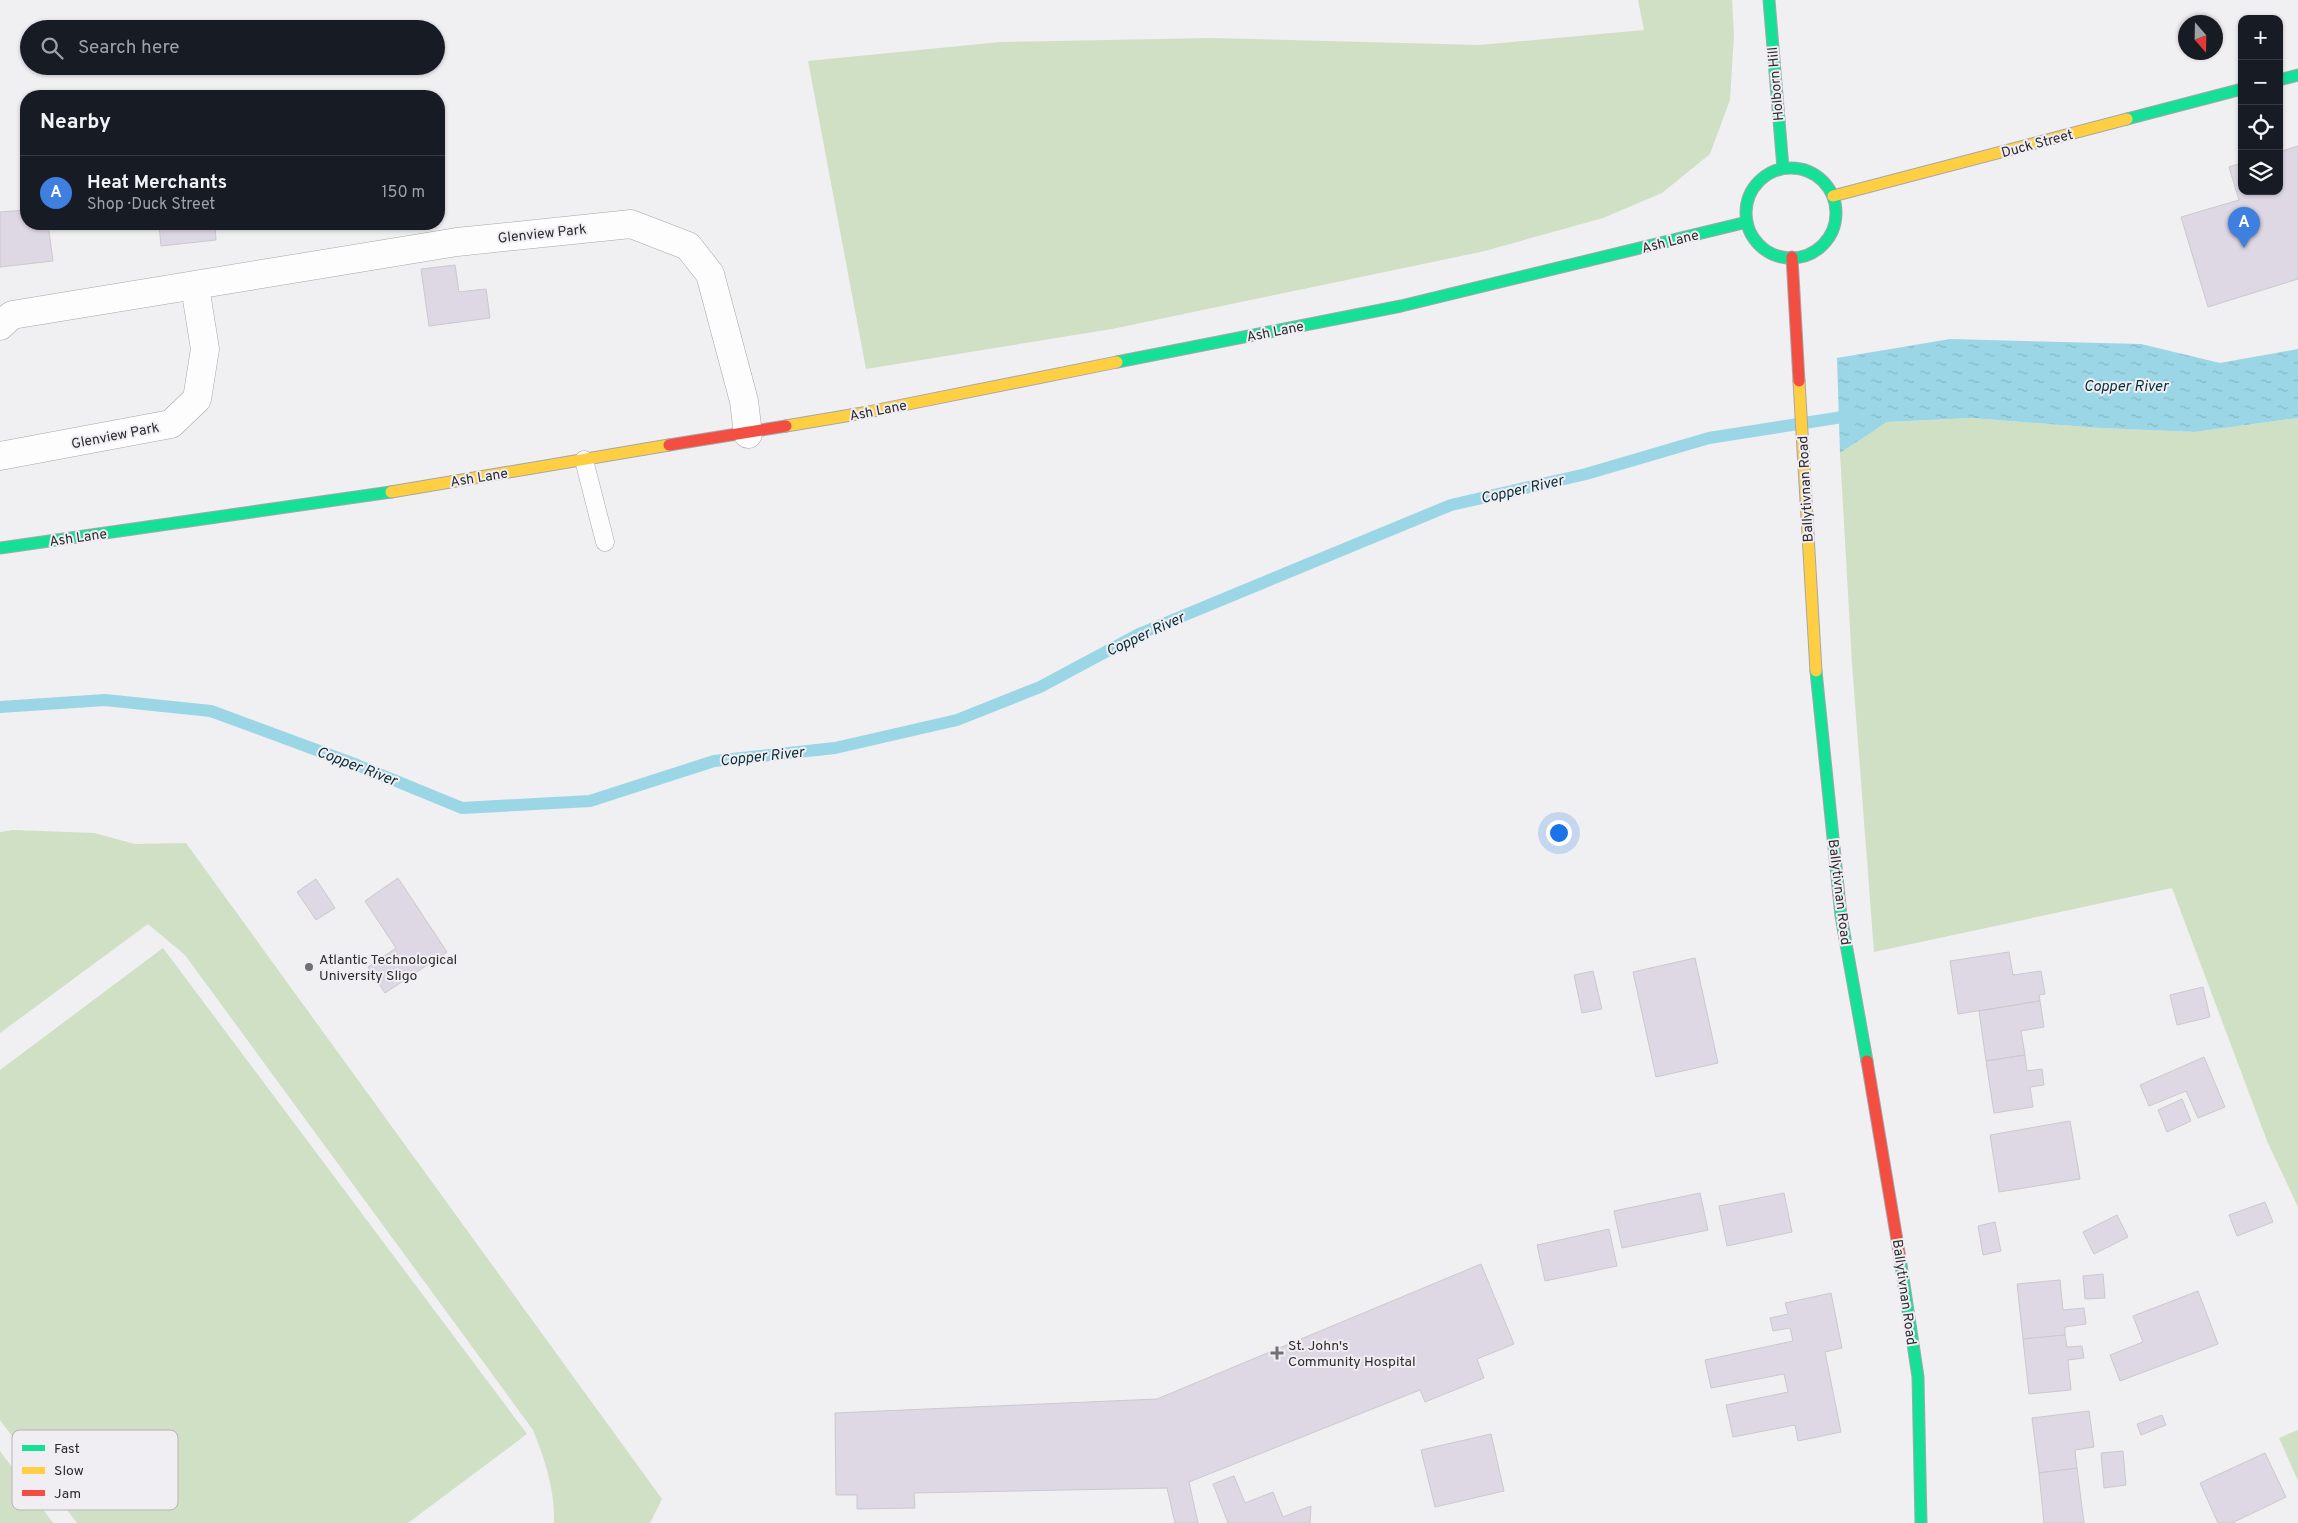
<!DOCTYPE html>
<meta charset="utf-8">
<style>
body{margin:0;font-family:Overpass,sans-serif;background:#20242c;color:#f1f3f6}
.controls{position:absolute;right:15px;top:15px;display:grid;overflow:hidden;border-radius:10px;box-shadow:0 1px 4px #0004}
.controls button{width:45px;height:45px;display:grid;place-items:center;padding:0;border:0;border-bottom:1px solid #363941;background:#171b24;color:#f1f3f6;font:25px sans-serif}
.compass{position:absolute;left:2178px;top:15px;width:45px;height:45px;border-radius:50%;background:#171b24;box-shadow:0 1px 4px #0004;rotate:160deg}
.you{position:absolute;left:1558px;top:832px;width:18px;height:18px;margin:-12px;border:4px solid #fff;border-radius:50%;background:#1a73e8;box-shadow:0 0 0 8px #1a73e833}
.badge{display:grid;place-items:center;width:32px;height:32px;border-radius:50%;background:#8c9099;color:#fff;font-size:16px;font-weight:700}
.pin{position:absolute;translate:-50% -41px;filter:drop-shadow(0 1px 2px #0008)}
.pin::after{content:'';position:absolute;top:26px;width:18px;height:15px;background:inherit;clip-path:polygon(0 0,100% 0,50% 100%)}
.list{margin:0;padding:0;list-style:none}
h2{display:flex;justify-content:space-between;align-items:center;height:65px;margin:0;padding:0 20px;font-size:21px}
h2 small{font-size:16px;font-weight:400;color:#9ea1a6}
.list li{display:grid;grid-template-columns:32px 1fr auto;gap:15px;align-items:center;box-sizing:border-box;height:75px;padding:0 20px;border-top:1px solid #363941}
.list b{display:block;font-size:19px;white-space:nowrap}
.list p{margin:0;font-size:16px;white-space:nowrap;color:#9ea1a6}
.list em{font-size:16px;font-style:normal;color:#9ea1a6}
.icon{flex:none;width:28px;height:28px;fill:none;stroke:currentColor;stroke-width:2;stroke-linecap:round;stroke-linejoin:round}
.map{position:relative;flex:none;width:2298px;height:1523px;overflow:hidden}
.search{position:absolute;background:#171b24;box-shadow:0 1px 4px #0004;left:20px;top:20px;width:425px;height:55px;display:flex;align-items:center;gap:12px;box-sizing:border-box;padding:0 18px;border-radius:28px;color:#9ea1a6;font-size:19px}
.panel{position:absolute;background:#171b24;box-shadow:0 1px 4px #0004;left:20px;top:90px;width:425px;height:140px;border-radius:20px}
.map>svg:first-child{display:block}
.grass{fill:#d0e0c5}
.water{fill:url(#water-ripples)}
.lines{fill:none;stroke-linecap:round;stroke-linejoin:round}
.stream{stroke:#9bd6e6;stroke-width:12}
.building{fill:#ded8e4;stroke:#cac9cb}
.lane-casing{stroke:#a7a6a8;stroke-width:19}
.street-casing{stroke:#a7a6a8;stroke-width:29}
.fast-casing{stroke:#a7a6a8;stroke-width:13}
.slow-casing{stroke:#a7a6a8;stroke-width:13}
.jam-casing{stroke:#a7a6a8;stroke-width:13}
.lane{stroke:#fdfdfd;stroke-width:18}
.street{stroke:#fdfdfd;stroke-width:28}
.fast{stroke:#16e098;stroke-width:11}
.slow{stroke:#ffcf43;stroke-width:11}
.jam{stroke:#f24e42;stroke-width:11}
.poi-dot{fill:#717072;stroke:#f0eef3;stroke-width:2}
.labels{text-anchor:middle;stroke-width:4;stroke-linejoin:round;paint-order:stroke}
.street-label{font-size:14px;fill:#2c2b2d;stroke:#f0eef3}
.poi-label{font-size:14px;fill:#2c2b2d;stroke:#f0eef3;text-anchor:start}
.water-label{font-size:15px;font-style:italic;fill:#053039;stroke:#f0eef3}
.key{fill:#f0eef3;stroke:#b5b4b8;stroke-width:1}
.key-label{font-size:14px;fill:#2c2b2d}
</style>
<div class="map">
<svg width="2298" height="1523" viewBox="0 0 2298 1523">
<defs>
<pattern id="water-ripples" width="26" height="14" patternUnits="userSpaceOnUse" patternTransform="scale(1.25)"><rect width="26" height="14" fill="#9bd6e6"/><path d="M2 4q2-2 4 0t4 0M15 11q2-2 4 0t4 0" fill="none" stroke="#86b8c6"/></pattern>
</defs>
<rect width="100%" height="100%" fill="#f0eff2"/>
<!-- grass -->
<g class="grass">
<polygon points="1638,0 1732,0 1734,35 1730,100 1710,154 1662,193 1603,218 1485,251 1112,329 866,369 808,61 1000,42 1211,38 1479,45 1644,30"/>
<polygon points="1972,418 2099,428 2195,432 2298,418 2298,1207 2267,1141 2172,888 1874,952 1852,664 1840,453 1887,422"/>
<path d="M13 830 94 833 135 844 186 843 662 1499 650 1523H554C555 1490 545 1460 533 1430L185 955 148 924 0 1033V832Z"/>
<polygon points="163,948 527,1434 408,1523 77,1523 0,1420 0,1070"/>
<polygon points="2298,1430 2298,1481 2279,1438"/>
<polygon points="0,1451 53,1523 0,1523"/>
</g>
<!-- water -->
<polygon class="water" points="1950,339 2141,344 2220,363 2298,349 2298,418 2195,432 2099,428 1972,418 1887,422 1840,453 1837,358"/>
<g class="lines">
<!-- stream -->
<polyline class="stream" points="0,707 105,700 211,711 357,765 462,808 590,801 714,761 835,748 957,720 1040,687 1139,634 1451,505 1586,474 1709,438 1855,415"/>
</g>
<!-- building -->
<g class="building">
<polygon points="2298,146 2298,279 2208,307 2181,217 2239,200 2229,167 2242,163 2242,191 2279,191 2279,152"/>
<polygon points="26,210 26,224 48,224 53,261 0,267 0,212"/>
<polygon points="159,224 215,224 216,240 161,246"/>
<polygon points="455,265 459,292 486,289 490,318 429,326 421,269"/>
<polygon points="398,878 447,952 385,993 368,967 396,948 365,901"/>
<polygon points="316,879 335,908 316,920 297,892"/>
<polygon points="2009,952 2013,975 2041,971 2045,994 2039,995 2040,1001 1958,1014 1950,961"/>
<polygon points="1695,958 1718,1063 1656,1077 1633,972"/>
<polygon points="1593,971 1602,1009 1582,1013 1574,975"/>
<polygon points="2203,987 2210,1017 2177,1025 2170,995"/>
<polygon points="2040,1001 2044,1027 2021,1031 2025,1055 1986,1061 1979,1011"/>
<polygon points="2025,1055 2027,1071 2042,1069 2044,1085 2030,1087 2033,1107 1994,1113 1986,1061"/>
<polygon points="2204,1057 2225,1107 2198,1118 2186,1091 2149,1106 2140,1085"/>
<polygon points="2182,1099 2191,1121 2167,1132 2158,1110"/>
<polygon points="2070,1121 2080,1179 1999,1192 1990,1135"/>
<polygon points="1700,1193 1708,1230 1622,1248 1614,1211"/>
<polygon points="1784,1193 1792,1232 1727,1246 1719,1206"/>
<polygon points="2265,1202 2273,1222 2237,1236 2229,1215"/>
<polygon points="2117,1215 2128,1237 2094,1254 2083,1232"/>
<polygon points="1995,1222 2001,1251 1983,1255 1978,1226"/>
<polygon points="1609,1229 1617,1266 1545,1281 1537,1245"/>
<polygon points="1481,1264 1514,1344 1477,1359 1484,1378 1425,1402 1420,1390 1189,1482 1198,1523 1175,1523 1167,1488 914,1493 915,1508 857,1509 857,1495 836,1495 835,1413 1157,1399"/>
<polygon points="2103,1274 2105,1298 2085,1299 2083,1276"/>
<polygon points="2060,1280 2063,1310 2084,1308 2086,1324 2065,1327 2065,1335 2023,1339 2017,1284"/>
<polygon points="2198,1291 2218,1344 2120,1381 2110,1355 2143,1342 2133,1316"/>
<polygon points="1831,1293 1842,1348 1825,1352 1841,1432 1798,1441 1795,1425 1733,1437 1726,1405 1788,1392 1784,1374 1711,1388 1705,1360 1793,1341 1790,1328 1773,1331 1770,1318 1788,1314 1785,1303"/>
<polygon points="2065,1335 2067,1347 2082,1346 2084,1358 2068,1360 2071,1390 2029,1394 2023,1339"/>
<polygon points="2089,1411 2094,1447 2075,1450 2077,1468 2039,1473 2032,1418"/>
<polygon points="2162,1415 2166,1425 2141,1435 2137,1424"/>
<polygon points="1491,1434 1504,1491 1435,1507 1421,1450"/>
<polygon points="2123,1451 2126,1485 2104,1488 2101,1453"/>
<polygon points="2265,1453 2286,1497 2232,1523 2218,1523 2200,1483"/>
<polygon points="2077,1468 2084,1523 2044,1523 2039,1473"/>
<polygon points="1234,1476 1245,1503 1273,1492 1283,1517 1311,1506 1310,1523 1228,1523 1213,1484"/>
</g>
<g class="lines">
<defs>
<polyline id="lane" points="584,460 605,542"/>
<g id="street">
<polyline points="0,326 12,315 457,242 631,224 688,246 710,274 744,401 748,434"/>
<polyline points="0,456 171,424 197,399 205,349 195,287"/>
</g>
<g id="fast">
<polyline points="1769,0 1783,168"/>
<polyline points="2279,80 2298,75"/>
<polyline points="2127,119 2242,89"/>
<circle cx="1791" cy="213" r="45"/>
<polyline points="1117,362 1401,306 1747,222"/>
<polyline points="0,548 391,492"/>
<polyline points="1816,671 1841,916 1867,1061"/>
<polyline points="1900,1258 1918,1377 1921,1523"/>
</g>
<g id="slow">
<polyline points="1833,196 2127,119"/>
<polyline points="1799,381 1816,671"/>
<polyline points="786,426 863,413 1117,362"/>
<polyline points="391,492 669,445"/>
</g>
<g id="jam">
<polyline points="1792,257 1799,381"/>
<polyline points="669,445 786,426"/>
<polyline points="1867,1061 1900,1258"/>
</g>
</defs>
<!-- lane casing -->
<use href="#lane" class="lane-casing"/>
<!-- street casing -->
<use href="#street" class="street-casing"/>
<!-- fast casing -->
<use href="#fast" class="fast-casing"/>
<!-- slow casing -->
<use href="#slow" class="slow-casing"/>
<!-- jam casing -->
<use href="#jam" class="jam-casing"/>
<!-- lane -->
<use href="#lane" class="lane"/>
<!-- street -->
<use href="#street" class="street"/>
<!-- fast -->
<use href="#fast" class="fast"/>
<!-- slow -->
<use href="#slow" class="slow"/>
<!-- jam -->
<use href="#jam" class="jam"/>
</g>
<!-- markers -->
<g class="poi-dot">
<circle cx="309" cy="967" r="5"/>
<path d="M1274.5 1345.5h5v5h5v5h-5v5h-5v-5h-5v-5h5z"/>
</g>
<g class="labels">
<!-- street labels -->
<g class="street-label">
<text transform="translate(1775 84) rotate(-95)" y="5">Holborn Hill</text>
<text transform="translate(2037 143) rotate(-15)" y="5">Duck Street</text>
<text transform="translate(542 233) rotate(-6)" y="5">Glenview Park</text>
<text transform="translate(1670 241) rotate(-14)" y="5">Ash Lane</text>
<text transform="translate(1275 331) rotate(-11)" y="5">Ash Lane</text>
<text transform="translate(878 410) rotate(-11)" y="5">Ash Lane</text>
<text transform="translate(115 435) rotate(-11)" y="5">Glenview Park</text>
<text transform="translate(479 477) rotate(-9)" y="5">Ash Lane</text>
<text transform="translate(1805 489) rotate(-93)" y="5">Ballytivnan Road</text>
<text transform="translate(78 537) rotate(-8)" y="5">Ash Lane</text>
<text transform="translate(1840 892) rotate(83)" y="5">Ballytivnan Road</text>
<text transform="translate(1905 1292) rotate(82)" y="5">Ballytivnan Road</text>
</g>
<!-- poi labels -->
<g class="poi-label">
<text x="319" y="964">Atlantic Technological<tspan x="319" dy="16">University Sligo</tspan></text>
<text x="1288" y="1350">St. John's<tspan x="1288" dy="16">Community Hospital</tspan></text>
</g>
<!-- water labels -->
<g class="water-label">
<text x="2126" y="391">Copper River</text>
<text transform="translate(1522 489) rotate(-13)" y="5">Copper River</text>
<text transform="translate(1145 634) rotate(-25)" y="5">Copper River</text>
<text transform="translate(762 756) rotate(-6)" y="5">Copper River</text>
<text transform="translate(357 766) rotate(21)" y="5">Copper River</text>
</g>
</g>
<!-- legend -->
<rect x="12" y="1430" width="166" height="80" rx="8" class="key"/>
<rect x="22" y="1445" width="23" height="6" fill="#16e098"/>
<rect x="22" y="1467" width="23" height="7" fill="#ffcf43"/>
<rect x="22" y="1490" width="23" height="6" fill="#f24e42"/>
<g class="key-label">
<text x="54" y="1453">Fast</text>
<text x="54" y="1475">Slow</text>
<text x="54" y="1498">Jam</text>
</g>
</svg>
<div class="controls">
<button>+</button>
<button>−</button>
<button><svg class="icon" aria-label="locate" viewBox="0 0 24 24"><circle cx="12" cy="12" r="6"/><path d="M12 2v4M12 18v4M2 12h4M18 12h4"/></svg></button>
<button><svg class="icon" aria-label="layers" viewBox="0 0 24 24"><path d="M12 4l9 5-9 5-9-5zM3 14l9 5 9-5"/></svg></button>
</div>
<svg class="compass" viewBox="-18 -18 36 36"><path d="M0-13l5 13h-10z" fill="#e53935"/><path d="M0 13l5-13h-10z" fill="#9ea1a6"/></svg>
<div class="you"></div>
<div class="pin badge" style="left:2244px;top:248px;background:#3f7fe0">A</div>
<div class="search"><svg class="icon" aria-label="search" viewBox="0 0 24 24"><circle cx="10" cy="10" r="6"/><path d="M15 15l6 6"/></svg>Search here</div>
<section class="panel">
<h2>Nearby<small></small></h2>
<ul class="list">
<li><span class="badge" style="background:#3f7fe0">A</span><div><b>Heat Merchants</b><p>Shop · Duck Street</p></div><em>150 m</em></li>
</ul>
</section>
</div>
